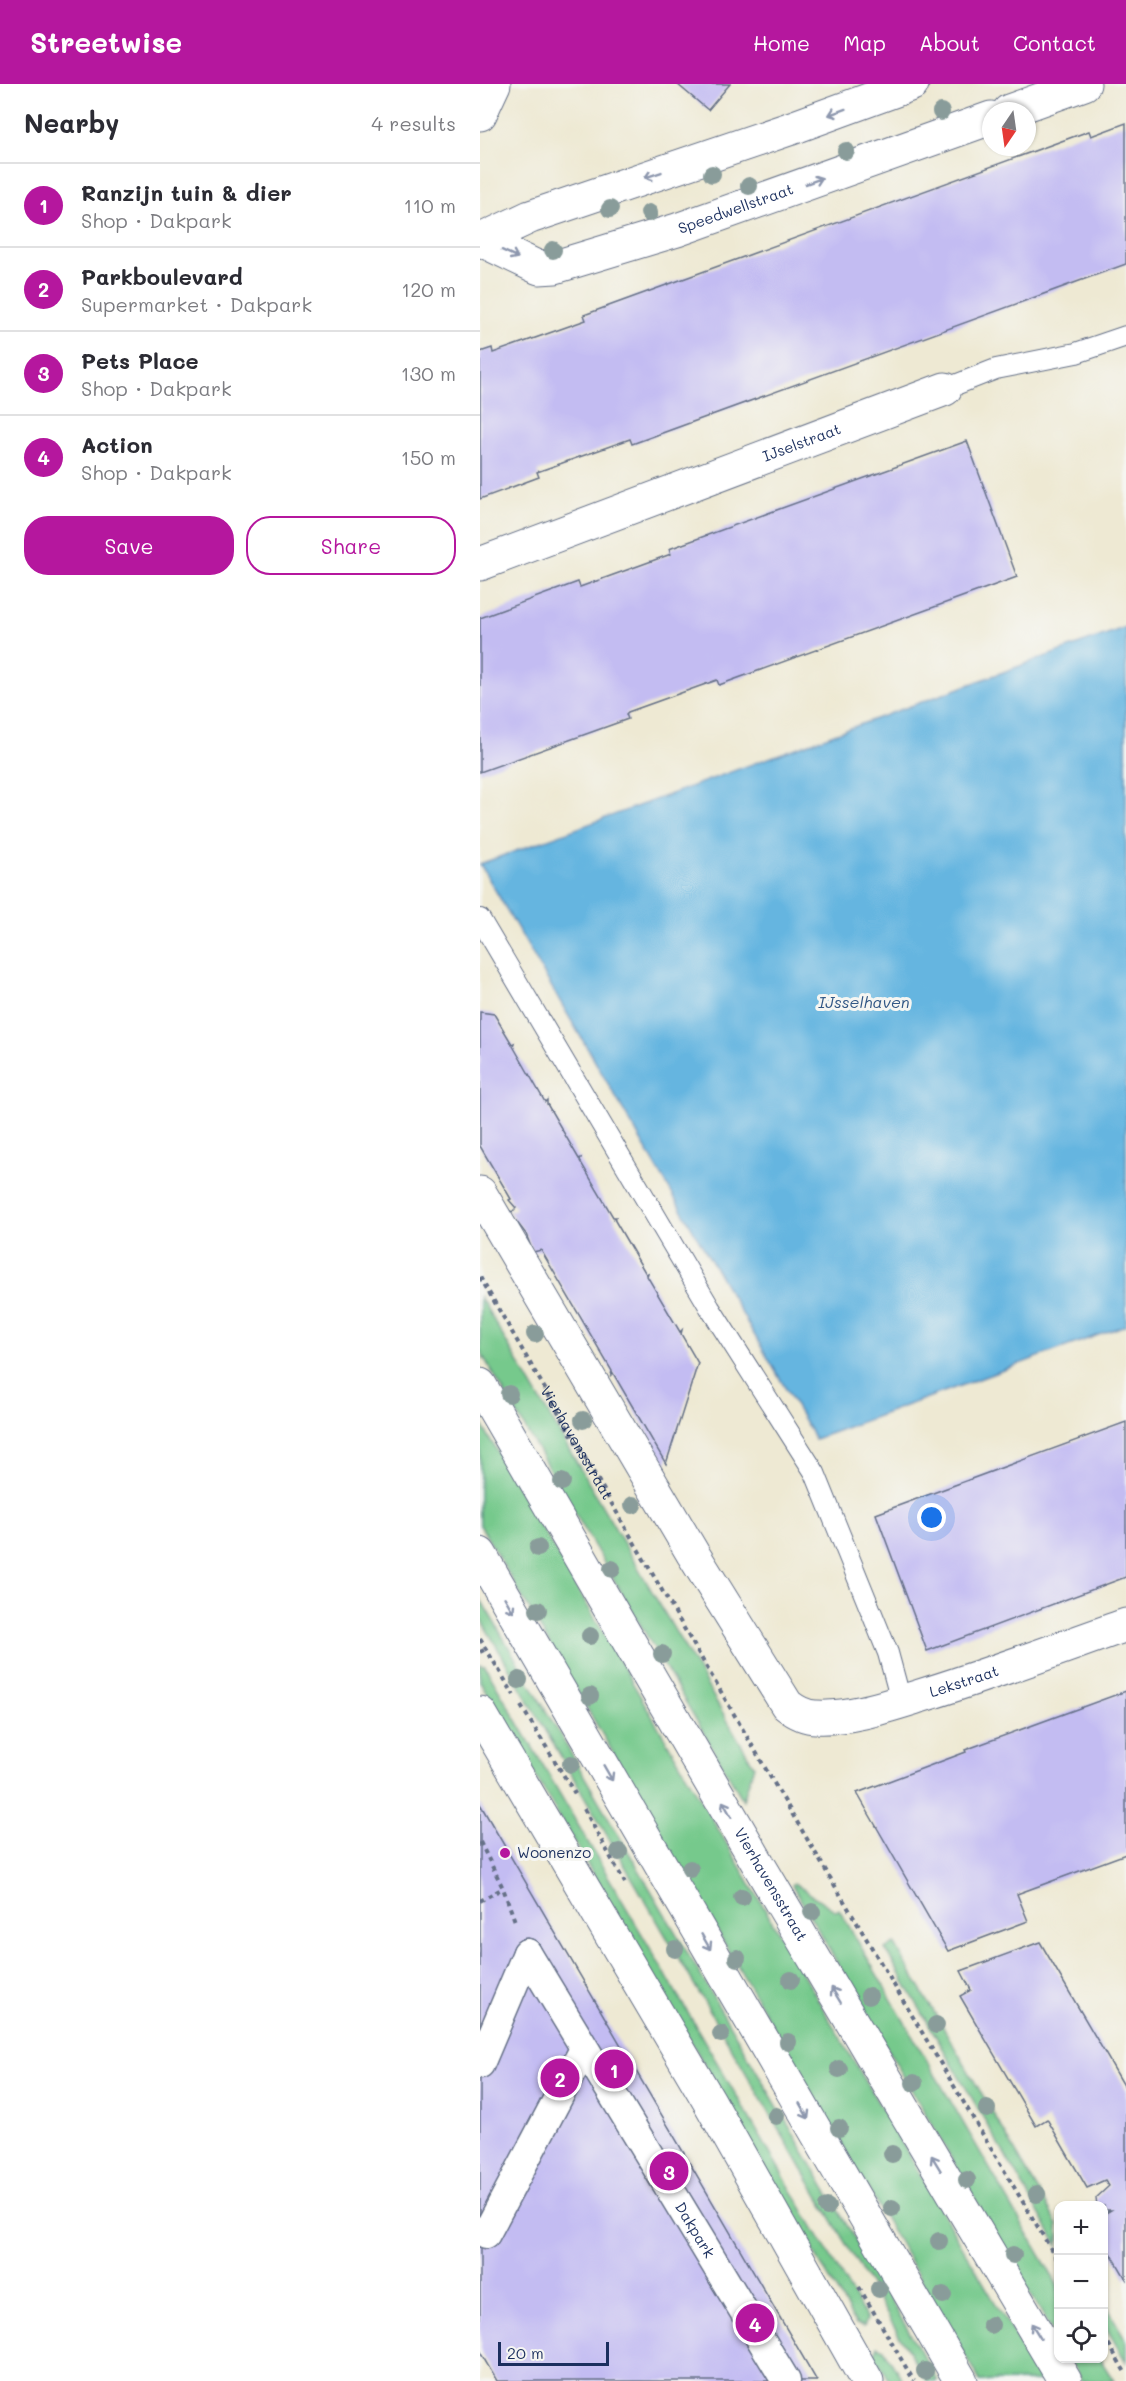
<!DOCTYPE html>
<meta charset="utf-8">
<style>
body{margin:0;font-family:Mali,sans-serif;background:#f2f2f3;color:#2b2b33}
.controls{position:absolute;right:18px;bottom:18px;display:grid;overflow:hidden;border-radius:12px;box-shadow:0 2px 4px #0004}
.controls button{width:54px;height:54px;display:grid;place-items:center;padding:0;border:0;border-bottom:2px solid #e1e1e2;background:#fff;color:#2b2b33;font:30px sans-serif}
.compass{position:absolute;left:502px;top:18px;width:54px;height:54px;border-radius:50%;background:#fff;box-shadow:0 2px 4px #0004;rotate:193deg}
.scale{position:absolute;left:18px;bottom:15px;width:111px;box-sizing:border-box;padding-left:6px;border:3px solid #1b2f5e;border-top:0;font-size:16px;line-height:21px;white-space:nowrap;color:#1b2f5e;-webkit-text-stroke:4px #f6f6f2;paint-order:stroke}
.you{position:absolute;left:452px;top:1434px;width:21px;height:21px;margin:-15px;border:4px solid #fff;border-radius:50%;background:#1a73e8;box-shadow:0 0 0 9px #1a73e833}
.badge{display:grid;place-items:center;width:39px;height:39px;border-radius:50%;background:#b5179e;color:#fff;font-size:20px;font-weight:700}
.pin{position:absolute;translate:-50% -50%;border:3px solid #fff;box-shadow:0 2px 6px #0006}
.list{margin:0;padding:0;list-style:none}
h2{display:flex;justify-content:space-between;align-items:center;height:78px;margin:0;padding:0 24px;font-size:26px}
h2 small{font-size:20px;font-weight:400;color:#7c7c81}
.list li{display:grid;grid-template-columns:39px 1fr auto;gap:18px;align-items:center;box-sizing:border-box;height:84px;padding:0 24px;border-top:2px solid #e1e1e2}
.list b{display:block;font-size:22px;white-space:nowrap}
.list p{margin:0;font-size:20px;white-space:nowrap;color:#7c7c81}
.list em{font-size:20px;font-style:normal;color:#7c7c81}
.actions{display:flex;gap:12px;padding:18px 24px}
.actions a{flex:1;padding:14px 0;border:2px solid #b5179e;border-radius:24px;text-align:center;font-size:21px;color:#b5179e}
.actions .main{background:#b5179e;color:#fff}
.icon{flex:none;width:33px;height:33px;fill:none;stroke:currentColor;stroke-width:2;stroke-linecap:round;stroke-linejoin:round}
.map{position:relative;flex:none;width:646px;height:2297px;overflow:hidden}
header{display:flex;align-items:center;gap:36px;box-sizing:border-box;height:84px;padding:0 30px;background:#b5179e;color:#fff}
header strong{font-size:28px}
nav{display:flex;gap:33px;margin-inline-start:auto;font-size:21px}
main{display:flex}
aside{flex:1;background:#fff}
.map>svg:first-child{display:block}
.green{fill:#76c98c;stroke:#487c75;stroke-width:1.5}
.water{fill:#65b5e0;stroke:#40729f;stroke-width:1.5}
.building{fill:#c3bcf2}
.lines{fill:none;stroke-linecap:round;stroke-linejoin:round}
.service-casing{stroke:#657087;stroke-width:22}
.pedestrian-casing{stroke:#657087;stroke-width:31}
.minor-casing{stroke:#657087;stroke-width:35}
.secondary-casing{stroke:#657087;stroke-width:35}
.path{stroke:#657087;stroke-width:4;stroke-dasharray:4.5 4.5;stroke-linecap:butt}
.service{stroke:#fff;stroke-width:20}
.pedestrian{stroke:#fff;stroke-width:28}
.minor{stroke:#fff;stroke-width:33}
.secondary{stroke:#fff;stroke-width:33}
.tree{fill:#899c9a}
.oneway{stroke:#8d97ae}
.poi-dot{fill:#b5179e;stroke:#f6f6f2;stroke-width:2}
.labels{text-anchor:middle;stroke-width:6;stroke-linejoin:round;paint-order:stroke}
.street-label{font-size:15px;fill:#1b2f5e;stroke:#f6f6f2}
.poi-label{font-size:15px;fill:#1b2f5e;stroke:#f6f6f2;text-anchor:start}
.water-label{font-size:16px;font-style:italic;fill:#315785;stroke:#f6f6f2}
</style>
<header>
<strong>Streetwise</strong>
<nav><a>Home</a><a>Map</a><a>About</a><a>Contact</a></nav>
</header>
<main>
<aside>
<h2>Nearby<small>4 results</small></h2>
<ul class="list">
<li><span class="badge">1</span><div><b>Ranzijn tuin &amp; dier</b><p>Shop · Dakpark</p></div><em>110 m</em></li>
<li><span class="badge">2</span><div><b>Parkboulevard</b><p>Supermarket · Dakpark</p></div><em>120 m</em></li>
<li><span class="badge">3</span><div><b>Pets Place</b><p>Shop · Dakpark</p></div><em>130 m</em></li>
<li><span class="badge">4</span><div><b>Action</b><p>Shop · Dakpark</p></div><em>150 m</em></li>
</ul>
<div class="actions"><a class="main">Save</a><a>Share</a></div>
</aside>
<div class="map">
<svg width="646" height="2297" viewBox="0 0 646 2297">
<rect width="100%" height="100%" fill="#f6f6f2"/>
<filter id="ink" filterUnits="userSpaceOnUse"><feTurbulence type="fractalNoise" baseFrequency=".0167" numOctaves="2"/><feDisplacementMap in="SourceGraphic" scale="12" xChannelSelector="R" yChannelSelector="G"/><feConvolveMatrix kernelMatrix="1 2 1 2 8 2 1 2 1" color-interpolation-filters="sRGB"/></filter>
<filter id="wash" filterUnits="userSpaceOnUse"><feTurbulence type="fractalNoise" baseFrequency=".008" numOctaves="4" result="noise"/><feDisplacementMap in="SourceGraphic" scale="24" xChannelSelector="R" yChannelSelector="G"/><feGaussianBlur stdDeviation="1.35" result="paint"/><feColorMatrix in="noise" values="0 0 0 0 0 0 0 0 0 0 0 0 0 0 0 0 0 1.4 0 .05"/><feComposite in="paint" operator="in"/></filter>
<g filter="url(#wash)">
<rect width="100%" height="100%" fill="#eee9d3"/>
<!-- green -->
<g class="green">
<polygon points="0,1213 274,1682 263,1716 0,1267"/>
<polygon points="0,1338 561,2297 500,2297 0,1441"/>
<polygon points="0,1514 458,2297 446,2297 0,1534"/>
<polygon points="0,1581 5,1582 387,2235 384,2242 376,2240 0,1597"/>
<polygon points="314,1799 356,1827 359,1825 578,2202 578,2257 312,1801"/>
<polygon points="414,1859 578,2141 578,2162 405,1865"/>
<polygon points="624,2218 646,2256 646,2278 624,2240"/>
<polygon points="397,2262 404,2265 423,2297 410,2297 394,2269"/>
<polygon points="589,2275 620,2275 634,2297 602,2297"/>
</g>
<!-- water -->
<polygon class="water" points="646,543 646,1241 335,1355 0,780"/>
<g id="blocks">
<!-- building -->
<g class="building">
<polygon points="197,0 250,0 228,26"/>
<polygon points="646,39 646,180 152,360 150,355 57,388 59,393 0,415 0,268 12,264 13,269 106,236 104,231 609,47 611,52"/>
<polygon points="487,357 537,493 239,601 237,596 148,628 146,630 148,635 0,688 0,534 98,498 100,503 191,470 189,465"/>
<polygon points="0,928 14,930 32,960 34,959 33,962 65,1018 67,1016 67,1020 99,1075 101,1074 100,1077 133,1133 136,1133 134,1135 166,1190 168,1189 167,1192 200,1248 202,1246 201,1250 218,1279 186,1380 133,1289 131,1291 132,1287 61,1166 53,1168 46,1150 27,1125 32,1128 36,1124 29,1116 31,1115 0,1062"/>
<polygon points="646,1338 646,1493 447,1567 396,1430"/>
<polygon points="646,1607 646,1770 537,1810 548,1837 468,1867 377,1709 486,1668 485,1666"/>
<polygon points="0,1720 337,2297 17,2297 0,2268"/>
<polygon points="560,1858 646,2005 646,2195 624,2157 624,2130 631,2126 624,2126 624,2122 617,2122 616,2114 629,2102 625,2096 607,2104 567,2035 556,2042 480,1912 491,1906 481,1887"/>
</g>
</g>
</g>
<g filter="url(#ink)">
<use href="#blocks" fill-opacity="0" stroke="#657087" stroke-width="1.5"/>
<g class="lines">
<defs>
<g id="service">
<polyline points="465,305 516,285 596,269 646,252"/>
<polyline points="0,835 230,1224 335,1389 408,1569 421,1617"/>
</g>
<g id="pedestrian">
<path id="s2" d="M47 1869 306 2297"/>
<polyline points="0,1980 47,1869"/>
<polyline points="6,2150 104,1965"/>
</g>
<g id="minor">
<path id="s3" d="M432 0 309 45 50 133 1 156 59 184 75 183 197 146 511 34"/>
<polyline points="529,27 604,0"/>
<polyline points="0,30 14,0"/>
<path id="s4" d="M0 480 465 305"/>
<path id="s5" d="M0 1109 213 1470 307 1621C316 1628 325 1633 336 1633 371 1635 410 1621 443 1611 511 1590 578 1565 646 1541"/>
<polyline points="0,1629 229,2017 387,2297"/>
</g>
<g id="secondary">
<path id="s6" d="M0 1301 280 1783 585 2297"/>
<polyline points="0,1470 481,2297"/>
</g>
</defs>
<!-- service casing -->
<use href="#service" class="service-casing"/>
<!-- pedestrian casing -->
<use href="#pedestrian" class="pedestrian-casing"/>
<!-- minor casing -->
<use href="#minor" class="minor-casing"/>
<!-- secondary casing -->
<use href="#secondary" class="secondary-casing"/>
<!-- path -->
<g class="path">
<path id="s1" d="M0 1193 298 1706 578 2177"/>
<polyline points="0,1555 34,1611"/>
<polyline points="0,1568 6,1565"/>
<polyline points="41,1622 97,1713"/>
<polyline points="104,1725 145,1799"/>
<polyline points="0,1758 23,1804 36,1840"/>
<polyline points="0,1817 23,1804"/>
<polyline points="379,2203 434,2297"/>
<polyline points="624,2252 646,2290"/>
</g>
<!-- service -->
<use href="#service" class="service"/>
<!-- pedestrian -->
<use href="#pedestrian" class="pedestrian"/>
<!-- minor -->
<use href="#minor" class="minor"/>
<!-- secondary -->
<use href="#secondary" class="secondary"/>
</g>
<!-- trees -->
<g class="tree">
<circle cx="461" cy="28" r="9"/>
<circle cx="366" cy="67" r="9"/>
<circle cx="232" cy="90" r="9"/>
<circle cx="269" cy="102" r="9"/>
<circle cx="130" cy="125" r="9"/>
<circle cx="169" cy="129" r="9"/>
<circle cx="73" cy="166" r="9"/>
<circle cx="55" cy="1250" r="9"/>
<circle cx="29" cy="1310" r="9"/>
<circle cx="103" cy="1336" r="9"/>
<circle cx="82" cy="1398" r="9"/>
<circle cx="153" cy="1421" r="9"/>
<circle cx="58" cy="1464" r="9"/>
<circle cx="132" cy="1485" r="9"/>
<circle cx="58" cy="1526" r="9"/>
<circle cx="110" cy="1552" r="9"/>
<circle cx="182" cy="1570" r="9"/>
<circle cx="39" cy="1596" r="9"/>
<circle cx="110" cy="1612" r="9"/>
<circle cx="91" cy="1680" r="9"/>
<circle cx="139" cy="1768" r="9"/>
<circle cx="210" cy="1785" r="9"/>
<circle cx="262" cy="1813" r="9"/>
<circle cx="332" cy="1828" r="9"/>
<circle cx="195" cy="1865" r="9"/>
<circle cx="257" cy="1874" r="9"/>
<circle cx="311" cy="1896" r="9"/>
<circle cx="389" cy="1912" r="9"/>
<circle cx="456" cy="1941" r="9"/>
<circle cx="241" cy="1950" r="9"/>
<circle cx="308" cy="1958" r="9"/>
<circle cx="359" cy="1985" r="9"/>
<circle cx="434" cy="1999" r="9"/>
<circle cx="507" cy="2025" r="9"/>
<circle cx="296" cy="2032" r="9"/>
<circle cx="359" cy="2044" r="9"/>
<circle cx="412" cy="2070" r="9"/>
<circle cx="487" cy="2096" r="9"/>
<circle cx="557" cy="2110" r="9"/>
<circle cx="347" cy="2123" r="9"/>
<circle cx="412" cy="2124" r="9"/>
<circle cx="459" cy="2157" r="9"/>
<circle cx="533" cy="2171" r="9"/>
<circle cx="399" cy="2205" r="9"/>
<circle cx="463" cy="2211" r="9"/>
<circle cx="511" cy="2241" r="9"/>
<circle cx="445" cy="2287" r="9"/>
</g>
<!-- one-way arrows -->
<defs><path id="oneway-shaft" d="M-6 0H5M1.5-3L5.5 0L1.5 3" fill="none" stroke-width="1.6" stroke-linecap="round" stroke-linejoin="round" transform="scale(1.5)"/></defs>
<g class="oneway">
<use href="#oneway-shaft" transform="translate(357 28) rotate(160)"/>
<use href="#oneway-shaft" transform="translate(173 91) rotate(161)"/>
<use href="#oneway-shaft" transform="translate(334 97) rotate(-20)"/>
<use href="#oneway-shaft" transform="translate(30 170) rotate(25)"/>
<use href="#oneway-shaft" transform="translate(29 1521) rotate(60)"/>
<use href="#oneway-shaft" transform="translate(128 1689) rotate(60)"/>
<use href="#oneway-shaft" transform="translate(247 1725) rotate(-120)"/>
<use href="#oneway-shaft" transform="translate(226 1858) rotate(60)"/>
<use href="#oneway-shaft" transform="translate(356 1911) rotate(-121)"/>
<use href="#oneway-shaft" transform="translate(324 2027) rotate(60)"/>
<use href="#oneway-shaft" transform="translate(456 2079) rotate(-121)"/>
<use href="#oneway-shaft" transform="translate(556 2247) rotate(-121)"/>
</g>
</g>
<!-- markers -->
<circle class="poi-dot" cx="25" cy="1769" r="6"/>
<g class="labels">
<!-- street labels -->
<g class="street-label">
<text dy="5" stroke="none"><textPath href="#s3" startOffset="729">Speedwellstraat</textPath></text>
<text dy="5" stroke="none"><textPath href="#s4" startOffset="344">IJselstraat</textPath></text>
<text dy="5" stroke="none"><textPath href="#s1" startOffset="192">Vierhavensstraat</textPath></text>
<text dy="5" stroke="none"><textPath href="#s5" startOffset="782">Lekstraat</textPath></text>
<text dy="5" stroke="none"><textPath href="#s6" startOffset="578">Vierhavensstraat</textPath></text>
<text dy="5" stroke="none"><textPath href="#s2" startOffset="324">Dakpark</textPath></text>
</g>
<!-- poi labels -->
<g class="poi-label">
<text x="37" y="1774">Woonenzo</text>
</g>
<!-- water labels -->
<g class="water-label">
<text x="384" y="924">IJsselhaven</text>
</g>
</g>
</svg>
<div class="controls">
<button>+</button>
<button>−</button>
<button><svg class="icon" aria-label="locate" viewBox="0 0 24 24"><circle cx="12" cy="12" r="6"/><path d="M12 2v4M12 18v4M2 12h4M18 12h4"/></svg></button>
</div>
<svg class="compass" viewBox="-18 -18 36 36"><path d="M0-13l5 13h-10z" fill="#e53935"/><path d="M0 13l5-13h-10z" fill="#7c7c81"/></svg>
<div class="scale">20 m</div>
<div class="you"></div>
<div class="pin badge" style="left:134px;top:1985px">1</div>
<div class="pin badge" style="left:80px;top:1994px">2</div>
<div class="pin badge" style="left:189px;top:2087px">3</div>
<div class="pin badge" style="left:275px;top:2239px">4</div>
</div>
</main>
